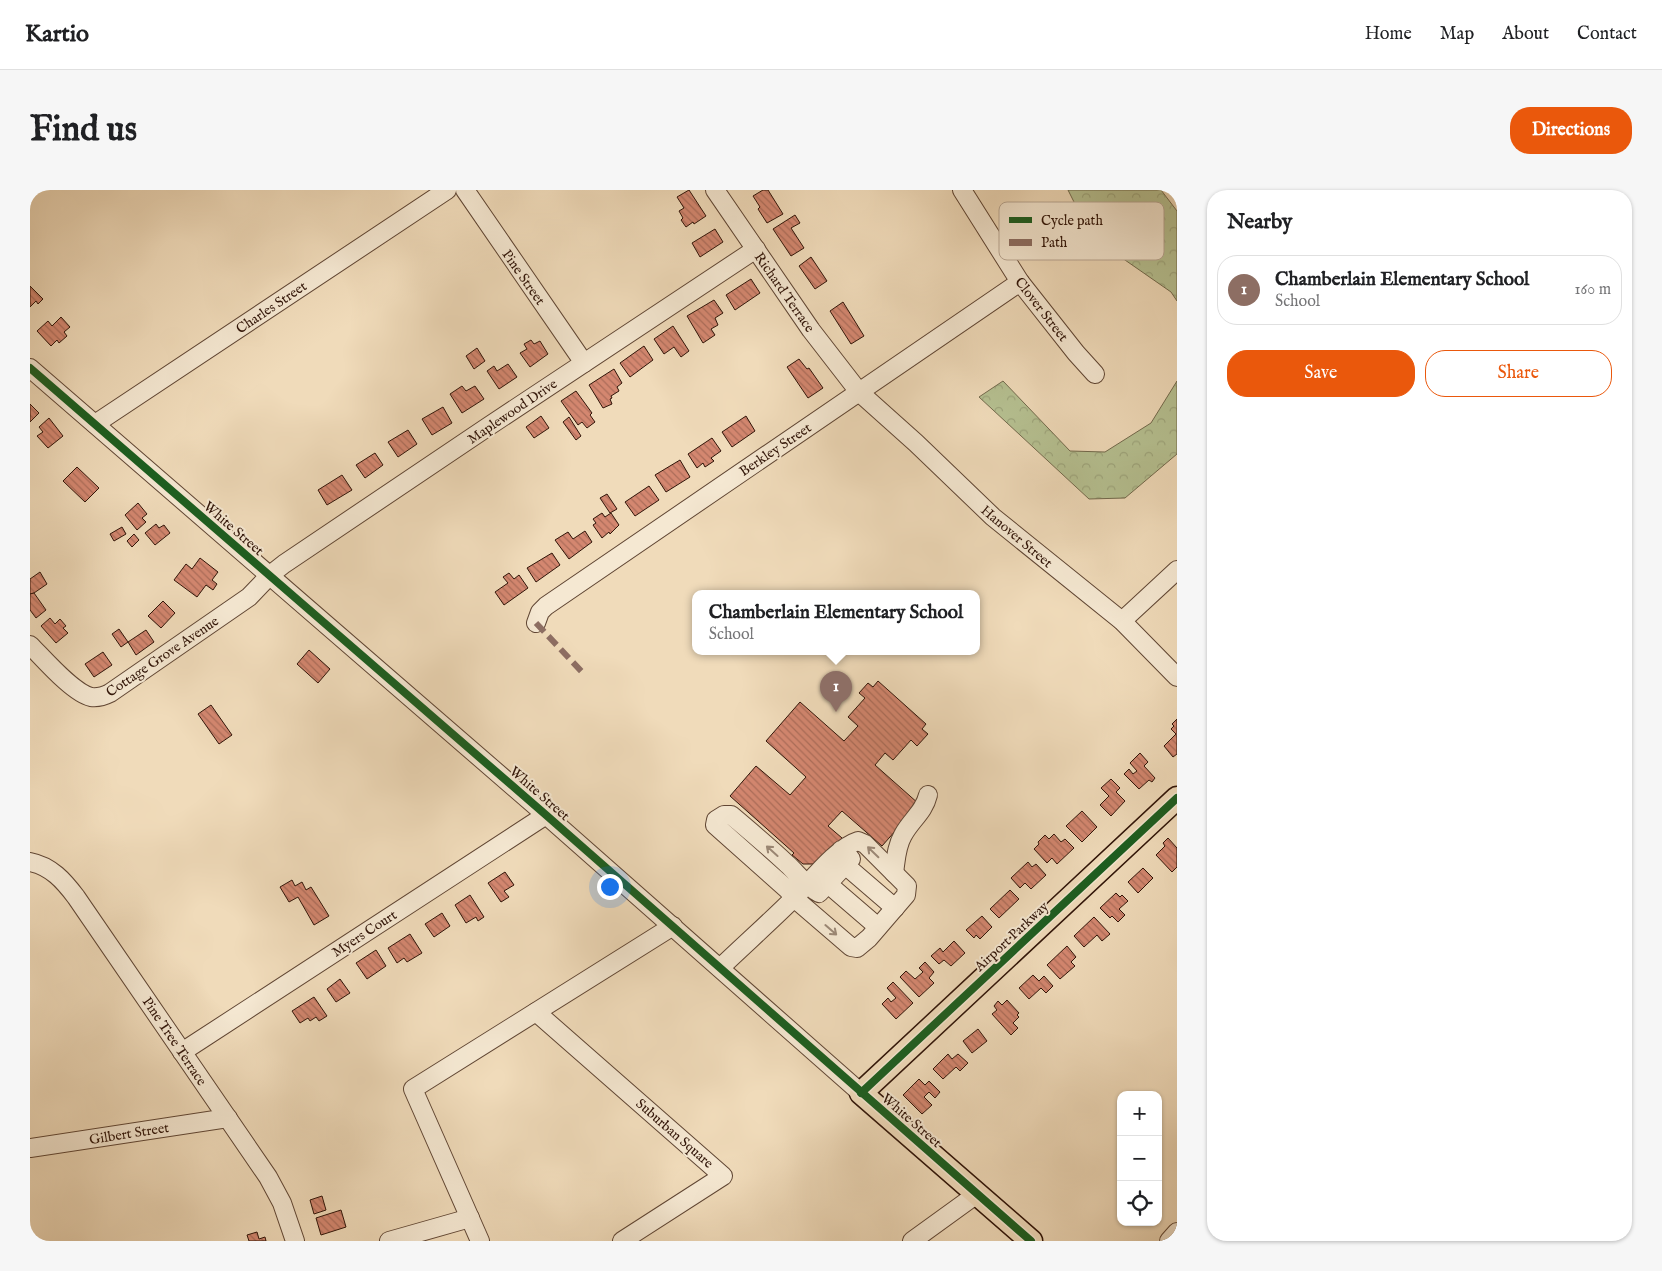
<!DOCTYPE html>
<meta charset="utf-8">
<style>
body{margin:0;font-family:"IM FELL English",serif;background:#f6f6f6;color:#202124}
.controls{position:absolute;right:15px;bottom:15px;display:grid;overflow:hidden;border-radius:10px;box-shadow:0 1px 4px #0004}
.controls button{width:45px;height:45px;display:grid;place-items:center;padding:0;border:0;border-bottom:1px solid #e0e0e0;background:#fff;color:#202124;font:25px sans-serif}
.you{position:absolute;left:579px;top:696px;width:18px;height:18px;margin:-12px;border:4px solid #fff;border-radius:50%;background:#1a73e8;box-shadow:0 0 0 8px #1a73e833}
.badge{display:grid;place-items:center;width:32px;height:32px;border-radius:50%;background:#ea580c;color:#fff;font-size:16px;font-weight:700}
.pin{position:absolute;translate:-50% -41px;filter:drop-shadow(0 1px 2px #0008)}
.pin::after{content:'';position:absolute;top:26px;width:18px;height:15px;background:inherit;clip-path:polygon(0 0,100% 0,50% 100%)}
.popup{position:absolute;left:662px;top:400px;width:288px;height:65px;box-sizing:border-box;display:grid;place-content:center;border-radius:10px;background:#fff;filter:drop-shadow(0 1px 4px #0005);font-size:16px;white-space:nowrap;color:#757577}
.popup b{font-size:19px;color:#202124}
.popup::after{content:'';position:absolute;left:50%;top:100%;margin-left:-10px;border:10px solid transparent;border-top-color:#fff}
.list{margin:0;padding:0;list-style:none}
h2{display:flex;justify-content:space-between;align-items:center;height:65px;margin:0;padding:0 20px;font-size:21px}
h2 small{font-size:16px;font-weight:400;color:#757577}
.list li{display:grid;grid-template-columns:32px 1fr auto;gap:15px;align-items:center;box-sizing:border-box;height:70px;margin:0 10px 10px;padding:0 10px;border:1px solid #e0e0e0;border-radius:20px}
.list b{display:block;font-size:19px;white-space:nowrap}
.list p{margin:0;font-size:16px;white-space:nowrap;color:#757577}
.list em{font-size:16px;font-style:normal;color:#757577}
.actions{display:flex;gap:10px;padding:15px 20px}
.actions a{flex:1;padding:11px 0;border:1px solid #ea580c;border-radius:20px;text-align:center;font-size:18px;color:#ea580c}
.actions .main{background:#ea580c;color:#fff}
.icon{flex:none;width:28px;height:28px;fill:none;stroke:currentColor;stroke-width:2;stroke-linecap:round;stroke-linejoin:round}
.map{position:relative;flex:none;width:1147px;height:1051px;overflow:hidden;border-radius:20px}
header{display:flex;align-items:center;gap:30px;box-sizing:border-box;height:70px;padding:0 25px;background:#fff;border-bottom:1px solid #e0e0e0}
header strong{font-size:24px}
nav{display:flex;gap:28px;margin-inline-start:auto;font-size:18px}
.intro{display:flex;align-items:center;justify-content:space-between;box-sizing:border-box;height:120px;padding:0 30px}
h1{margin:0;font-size:35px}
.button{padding:12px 22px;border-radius:20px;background:#ea580c;color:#fff;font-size:18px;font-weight:700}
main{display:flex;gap:30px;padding:0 30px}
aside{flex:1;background:#fff;border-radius:20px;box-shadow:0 1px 4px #0004}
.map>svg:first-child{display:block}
.forest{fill:url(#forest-crowns);stroke:#736a4d}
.building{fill:url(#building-back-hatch);stroke:#301408}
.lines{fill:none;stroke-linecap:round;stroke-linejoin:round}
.minor-casing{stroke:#604634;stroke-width:20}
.major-casing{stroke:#301408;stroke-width:25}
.minor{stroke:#f5e8d2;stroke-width:18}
.major{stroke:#f0dbba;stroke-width:22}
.quiet{stroke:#8d6e63;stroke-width:6;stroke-dasharray:12 6;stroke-linecap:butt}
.cycleway-casing{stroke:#f5e8d2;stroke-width:11}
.cycleway{stroke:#1b5e20;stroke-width:8}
.oneway{stroke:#9c8977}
.labels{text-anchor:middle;stroke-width:4;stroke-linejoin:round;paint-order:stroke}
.street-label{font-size:14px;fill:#301408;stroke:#f5e8d2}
.key{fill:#f5e8d2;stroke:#baa895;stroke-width:1}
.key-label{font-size:14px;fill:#301408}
</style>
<header>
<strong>Kartio</strong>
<nav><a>Home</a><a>Map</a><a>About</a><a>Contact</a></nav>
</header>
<div class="intro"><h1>Find us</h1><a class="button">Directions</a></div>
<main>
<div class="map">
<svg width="1147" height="1051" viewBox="0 0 1147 1051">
<defs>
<pattern id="forest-crowns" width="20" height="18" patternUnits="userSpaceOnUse" patternTransform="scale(1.25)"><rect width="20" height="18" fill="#b6c192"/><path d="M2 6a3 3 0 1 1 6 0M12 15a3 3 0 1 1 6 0" fill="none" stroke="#9da57c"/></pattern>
<pattern id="building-back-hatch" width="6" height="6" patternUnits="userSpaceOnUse" patternTransform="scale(1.25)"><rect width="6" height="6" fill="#d48770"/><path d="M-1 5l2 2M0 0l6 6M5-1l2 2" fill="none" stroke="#ac6d5a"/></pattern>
</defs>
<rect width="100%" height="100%" fill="#f0dbba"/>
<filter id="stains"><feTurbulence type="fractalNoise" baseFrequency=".004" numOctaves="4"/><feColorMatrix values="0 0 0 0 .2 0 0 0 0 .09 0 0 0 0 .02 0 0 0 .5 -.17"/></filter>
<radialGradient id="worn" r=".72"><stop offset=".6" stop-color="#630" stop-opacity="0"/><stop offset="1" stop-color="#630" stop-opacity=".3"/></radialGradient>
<!-- forest -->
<g class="forest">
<polygon points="1038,0 1131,0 1147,21 1147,111 1141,102 1072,54 1050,24"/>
<polygon points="973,191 1040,261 1075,262 1121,233 1147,191 1147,264 1095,308 1059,309 949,207"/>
</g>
<!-- building -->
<g class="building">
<polygon points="659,0 676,26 664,34 663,32 656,37 651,30 653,28 649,21 654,18 647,7"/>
<polygon points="733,0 738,0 753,24 737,33 728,19 730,17 723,6"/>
<polygon points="765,25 770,33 761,38 774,58 761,66 743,39"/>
<polygon points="685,39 693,52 670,67 662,53"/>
<polygon points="781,67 797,91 785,99 769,76"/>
<polygon points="721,89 730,103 705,120 696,105"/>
<polygon points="0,96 13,109 8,114 6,111 0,117"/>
<polygon points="684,110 693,123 685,128 688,135 681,139 685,145 673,153 657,126"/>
<polygon points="813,112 834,146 821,154 800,121"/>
<polygon points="31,127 40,137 34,142 37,146 29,153 27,150 21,156 7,141 18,131 22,136"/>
<polygon points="643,136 659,161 651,167 644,157 634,164 624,149"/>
<polygon points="501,150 504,154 510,151 518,164 500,177 490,163 497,159 494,154"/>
<polygon points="614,156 623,170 600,187 590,173"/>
<polygon points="447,158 455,171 444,179 436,166"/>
<polygon points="769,169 777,179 779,178 793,198 778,208 757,177"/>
<polygon points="478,174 487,187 469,199 457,181 464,176 467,181"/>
<polygon points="584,179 592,193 587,197 589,201 581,206 582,208 580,209 582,214 573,218 559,195"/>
<polygon points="432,196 436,201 445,196 454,209 432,223 420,204"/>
<polygon points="546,201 562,223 560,225 565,232 557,238 552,232 548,235 531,211"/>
<polygon points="0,214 9,223 0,232"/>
<polygon points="413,217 422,233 402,245 392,229"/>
<polygon points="511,226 519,238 504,248 496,237"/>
<polygon points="716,226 725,241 702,257 692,242"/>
<polygon points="539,227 551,246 546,250 533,232"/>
<polygon points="19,228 33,246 18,258 7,246 13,242 9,237"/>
<polygon points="378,240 387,254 368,267 358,252"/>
<polygon points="682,248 691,261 681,268 684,271 675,277 673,273 667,278 658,264"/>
<polygon points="345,263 353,275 335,288 326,275"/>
<polygon points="650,270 660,287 636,302 625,285"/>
<polygon points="47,277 69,298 55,312 33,291"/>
<polygon points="312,285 322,300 297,315 288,300"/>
<polygon points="619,296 629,310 605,326 595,312"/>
<polygon points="577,304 587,319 580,323 570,308"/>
<polygon points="108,313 117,324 112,328 116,332 107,340 95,325"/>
<polygon points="572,323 575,327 581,323 589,335 580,344 579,342 572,348 563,335 566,333 563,329"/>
<polygon points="126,334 129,338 134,335 140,343 125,355 115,343"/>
<polygon points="92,337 96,344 84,351 80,344"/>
<polygon points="555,341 562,352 539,369 525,350 538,342 543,349"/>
<polygon points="104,344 109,350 102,357 97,351"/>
<polygon points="522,363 530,375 506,392 497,378"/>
<polygon points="170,368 188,382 182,390 187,394 183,400 176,395 167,407 144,390 156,374 162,379"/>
<polygon points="10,382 17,394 4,403 0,404 0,389"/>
<polygon points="479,383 484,389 489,385 498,398 474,415 465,402 478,393 473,387"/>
<polygon points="4,403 16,420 6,428 0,420 0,404"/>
<polygon points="133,411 145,423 131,438 118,426"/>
<polygon points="20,428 25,434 30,429 36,436 33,438 38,443 26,453 11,436"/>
<polygon points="89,439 98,452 91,457 82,444"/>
<polygon points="116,440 124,452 106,465 98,452"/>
<polygon points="279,460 300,479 288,493 267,474"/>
<polygon points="73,462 82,475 64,487 55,474"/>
<polygon points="848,491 896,534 892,539 898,544 887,556 881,550 863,570 855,563 845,575 889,614 852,656 812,621 798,636 812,648 789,674 773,674 762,665 764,663 700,606 726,576 760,605 776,587 736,551 770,512 814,551 828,536 818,527 835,508 829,503 838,493 843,497"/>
<polygon points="181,515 202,545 189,554 168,524"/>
<polygon points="1147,529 1147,564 1143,567 1134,556 1146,544 1141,539 1144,536 1142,534"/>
<polygon points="1110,563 1118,572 1114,576 1125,588 1122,592 1119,590 1109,599 1094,584 1099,579 1103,584 1107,581 1100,573"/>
<polygon points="1081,589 1090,598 1086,602 1095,611 1081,626 1070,615 1079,606 1071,598"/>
<polygon points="1052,621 1067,637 1052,652 1036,636"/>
<polygon points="1024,644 1031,652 1035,649 1044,658 1027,674 1022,668 1017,673 1004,659 1009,654 1008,652 1015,645 1019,649"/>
<polygon points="1138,648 1147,658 1147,677 1142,682 1126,665 1135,656 1133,653"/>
<polygon points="998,672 1002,677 1006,674 1016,685 1001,699 995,693 990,698 981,688"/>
<polygon points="1113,678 1123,688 1108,703 1098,692"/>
<polygon points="475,682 484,695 474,701 479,707 471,712 458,693"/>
<polygon points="262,690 265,696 272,692 276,700 281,697 299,726 284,735 268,707 259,712 250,697"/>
<polygon points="980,700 989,709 969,728 960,719"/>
<polygon points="1086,703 1090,707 1092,705 1098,711 1089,719 1095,725 1088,732 1082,726 1080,728 1070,718"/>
<polygon points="440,705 454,727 448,731 446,727 436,733 425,715"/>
<polygon points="412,723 420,736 404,747 395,734"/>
<polygon points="952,726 962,737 950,749 946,745 944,748 936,740"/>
<polygon points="1064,727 1080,744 1072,751 1067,745 1054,757 1044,746"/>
<polygon points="380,744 392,763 377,772 374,768 367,773 358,758"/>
<polygon points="924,751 935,763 921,776 914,770 909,774 901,766 910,758 913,762"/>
<polygon points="1037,756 1046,767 1041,772 1045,776 1030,789 1017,775"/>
<polygon points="346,760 356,776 337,789 326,773"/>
<polygon points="895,772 904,782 899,788 904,793 889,807 870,787 876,781 885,789 893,782 889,778"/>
<polygon points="1003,785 1009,791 1014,786 1023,796 1016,803 1011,798 999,809 989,798"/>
<polygon points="310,789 320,803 306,812 297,799"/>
<polygon points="863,792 883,813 866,829 852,814 858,808 861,812 866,808 857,798"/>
<polygon points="284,807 297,826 289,831 286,827 280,831 278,828 270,833 262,821"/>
<polygon points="977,810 989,823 987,825 989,827 983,833 988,838 981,845 962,824 967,820 964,816 968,811 972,815"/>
<polygon points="948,839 957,851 942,863 933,851"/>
<polygon points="918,864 922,869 928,864 938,873 930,881 926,877 913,889 903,879"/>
<polygon points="889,889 895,895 899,891 910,902 905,908 899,902 894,907 902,915 892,924 873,905"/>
<polygon points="292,1006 296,1020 284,1024 280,1010"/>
<polygon points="311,1020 316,1037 291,1045 286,1028"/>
<polygon points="227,1042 229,1049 235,1047 236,1051 219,1051 217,1045"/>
</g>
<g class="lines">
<defs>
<g id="minor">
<polyline points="435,0 554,173"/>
<polyline points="685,0 781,140 829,202 886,253 963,327 1092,431 1147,487"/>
<polyline points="932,0 990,92 1046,163 1065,184"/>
<polyline points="0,178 516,625 831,903"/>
<polyline points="65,234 417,0"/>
<polyline points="1092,431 1147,380"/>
<polyline points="506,433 510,422 516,416 990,92"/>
<path d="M0 455C14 469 43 503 61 507 68 508 74 506 80 503L219 407 240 385 254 374 456 238 726 59"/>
<path d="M0 672C21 676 34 691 46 707L238 987 252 1013 265 1051"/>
<polyline points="815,675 865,718"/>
<path d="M864 683C866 670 866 657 873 645 881 630 894 622 898 605"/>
<polyline points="798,694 848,737"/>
<path d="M690 778C715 754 741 731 765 707 782 690 806 658 828 651L835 654 877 696 876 705 839 748 827 758 821 757 764 708 758 700 685 635 686 630 694 625H701C720 641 739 657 757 674 767 683 777 697 789 703L821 669 811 660"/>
<polyline points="506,822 693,986 592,1051"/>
<polyline points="152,862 516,625"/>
<polyline points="0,958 198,928"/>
<polyline points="359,1051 440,1028"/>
<polyline points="450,1051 383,899 643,736"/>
<polyline points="882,1051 947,1004"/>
<polyline points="1139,1051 1147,1042"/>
</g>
<polyline id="major" points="1001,1051 831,903 1147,608"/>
</defs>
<!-- minor casing -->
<use href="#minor" class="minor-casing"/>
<!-- major casing -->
<use href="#major" class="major-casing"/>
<!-- minor -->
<use href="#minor" class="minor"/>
<!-- major -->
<use href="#major" class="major"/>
<!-- quiet -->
<polyline class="quiet" points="506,433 553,483"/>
<defs>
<g id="cycleway">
<polyline points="0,178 516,625 1001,1051"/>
<polyline points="831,903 1147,608"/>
</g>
</defs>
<!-- cycleway casing -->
<use href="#cycleway" class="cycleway-casing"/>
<!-- cycleway -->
<use href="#cycleway" class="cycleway"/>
</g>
<!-- one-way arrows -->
<defs><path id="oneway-shaft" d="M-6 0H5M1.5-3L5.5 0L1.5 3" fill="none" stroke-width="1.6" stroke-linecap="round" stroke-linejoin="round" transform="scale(1.25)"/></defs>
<g class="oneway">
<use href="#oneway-shaft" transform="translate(742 661) rotate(-138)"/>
<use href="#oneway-shaft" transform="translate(843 662) rotate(-136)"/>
<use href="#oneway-shaft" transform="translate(801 740) rotate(41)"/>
</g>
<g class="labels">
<!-- street labels -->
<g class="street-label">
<text transform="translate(494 87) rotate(55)" y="5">Pine Street</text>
<text transform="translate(755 102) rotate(55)" y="5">Richard Terrace</text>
<text transform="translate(241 117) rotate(-34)" y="5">Charles Street</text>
<text transform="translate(1012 119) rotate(52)" y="5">Clover Street</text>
<text transform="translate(482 221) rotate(-34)" y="5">Maplewood Drive</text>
<text transform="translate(745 259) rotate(-34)" y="5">Berkley Street</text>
<text transform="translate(204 338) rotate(41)" y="5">White Street</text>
<text transform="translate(987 346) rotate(40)" y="5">Hanover Street</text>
<text transform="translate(132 466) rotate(-34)" y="5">Cottage Grove Avenue</text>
<text transform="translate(510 603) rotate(41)" y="5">White Street</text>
<text transform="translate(334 743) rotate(-33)" y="5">Myers Court</text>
<text transform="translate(981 746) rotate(-43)" y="5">Airport Parkway</text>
<text transform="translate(145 851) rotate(56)" y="5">Pine Tree Terrace</text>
<text transform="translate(882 930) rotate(41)" y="5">White Street</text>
<text transform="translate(99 943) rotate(-9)" y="5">Gilbert Street</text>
<text transform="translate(645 943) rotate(41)" y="5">Suburban Square</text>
</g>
</g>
<!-- legend -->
<rect x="969" y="12" width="165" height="58" rx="8" class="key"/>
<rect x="979" y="27" width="23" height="6" fill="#1b5e20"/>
<rect x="979" y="49" width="23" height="7" fill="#8d6e63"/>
<g class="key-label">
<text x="1011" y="35">Cycle path</text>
<text x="1011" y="57">Path</text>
</g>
<rect width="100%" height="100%" filter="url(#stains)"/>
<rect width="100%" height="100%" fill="url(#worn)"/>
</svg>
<div class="controls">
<button>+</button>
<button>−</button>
<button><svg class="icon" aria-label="locate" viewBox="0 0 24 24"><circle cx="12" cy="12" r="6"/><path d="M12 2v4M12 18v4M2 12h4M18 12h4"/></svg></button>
</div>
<div class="you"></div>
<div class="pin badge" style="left:806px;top:522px;background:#8d6e63">1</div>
<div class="popup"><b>Chamberlain Elementary School</b>School</div>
</div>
<aside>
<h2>Nearby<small></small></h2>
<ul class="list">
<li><span class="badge" style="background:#8d6e63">1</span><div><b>Chamberlain Elementary School</b><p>School</p></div><em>160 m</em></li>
</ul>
<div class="actions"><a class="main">Save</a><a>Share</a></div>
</aside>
</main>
